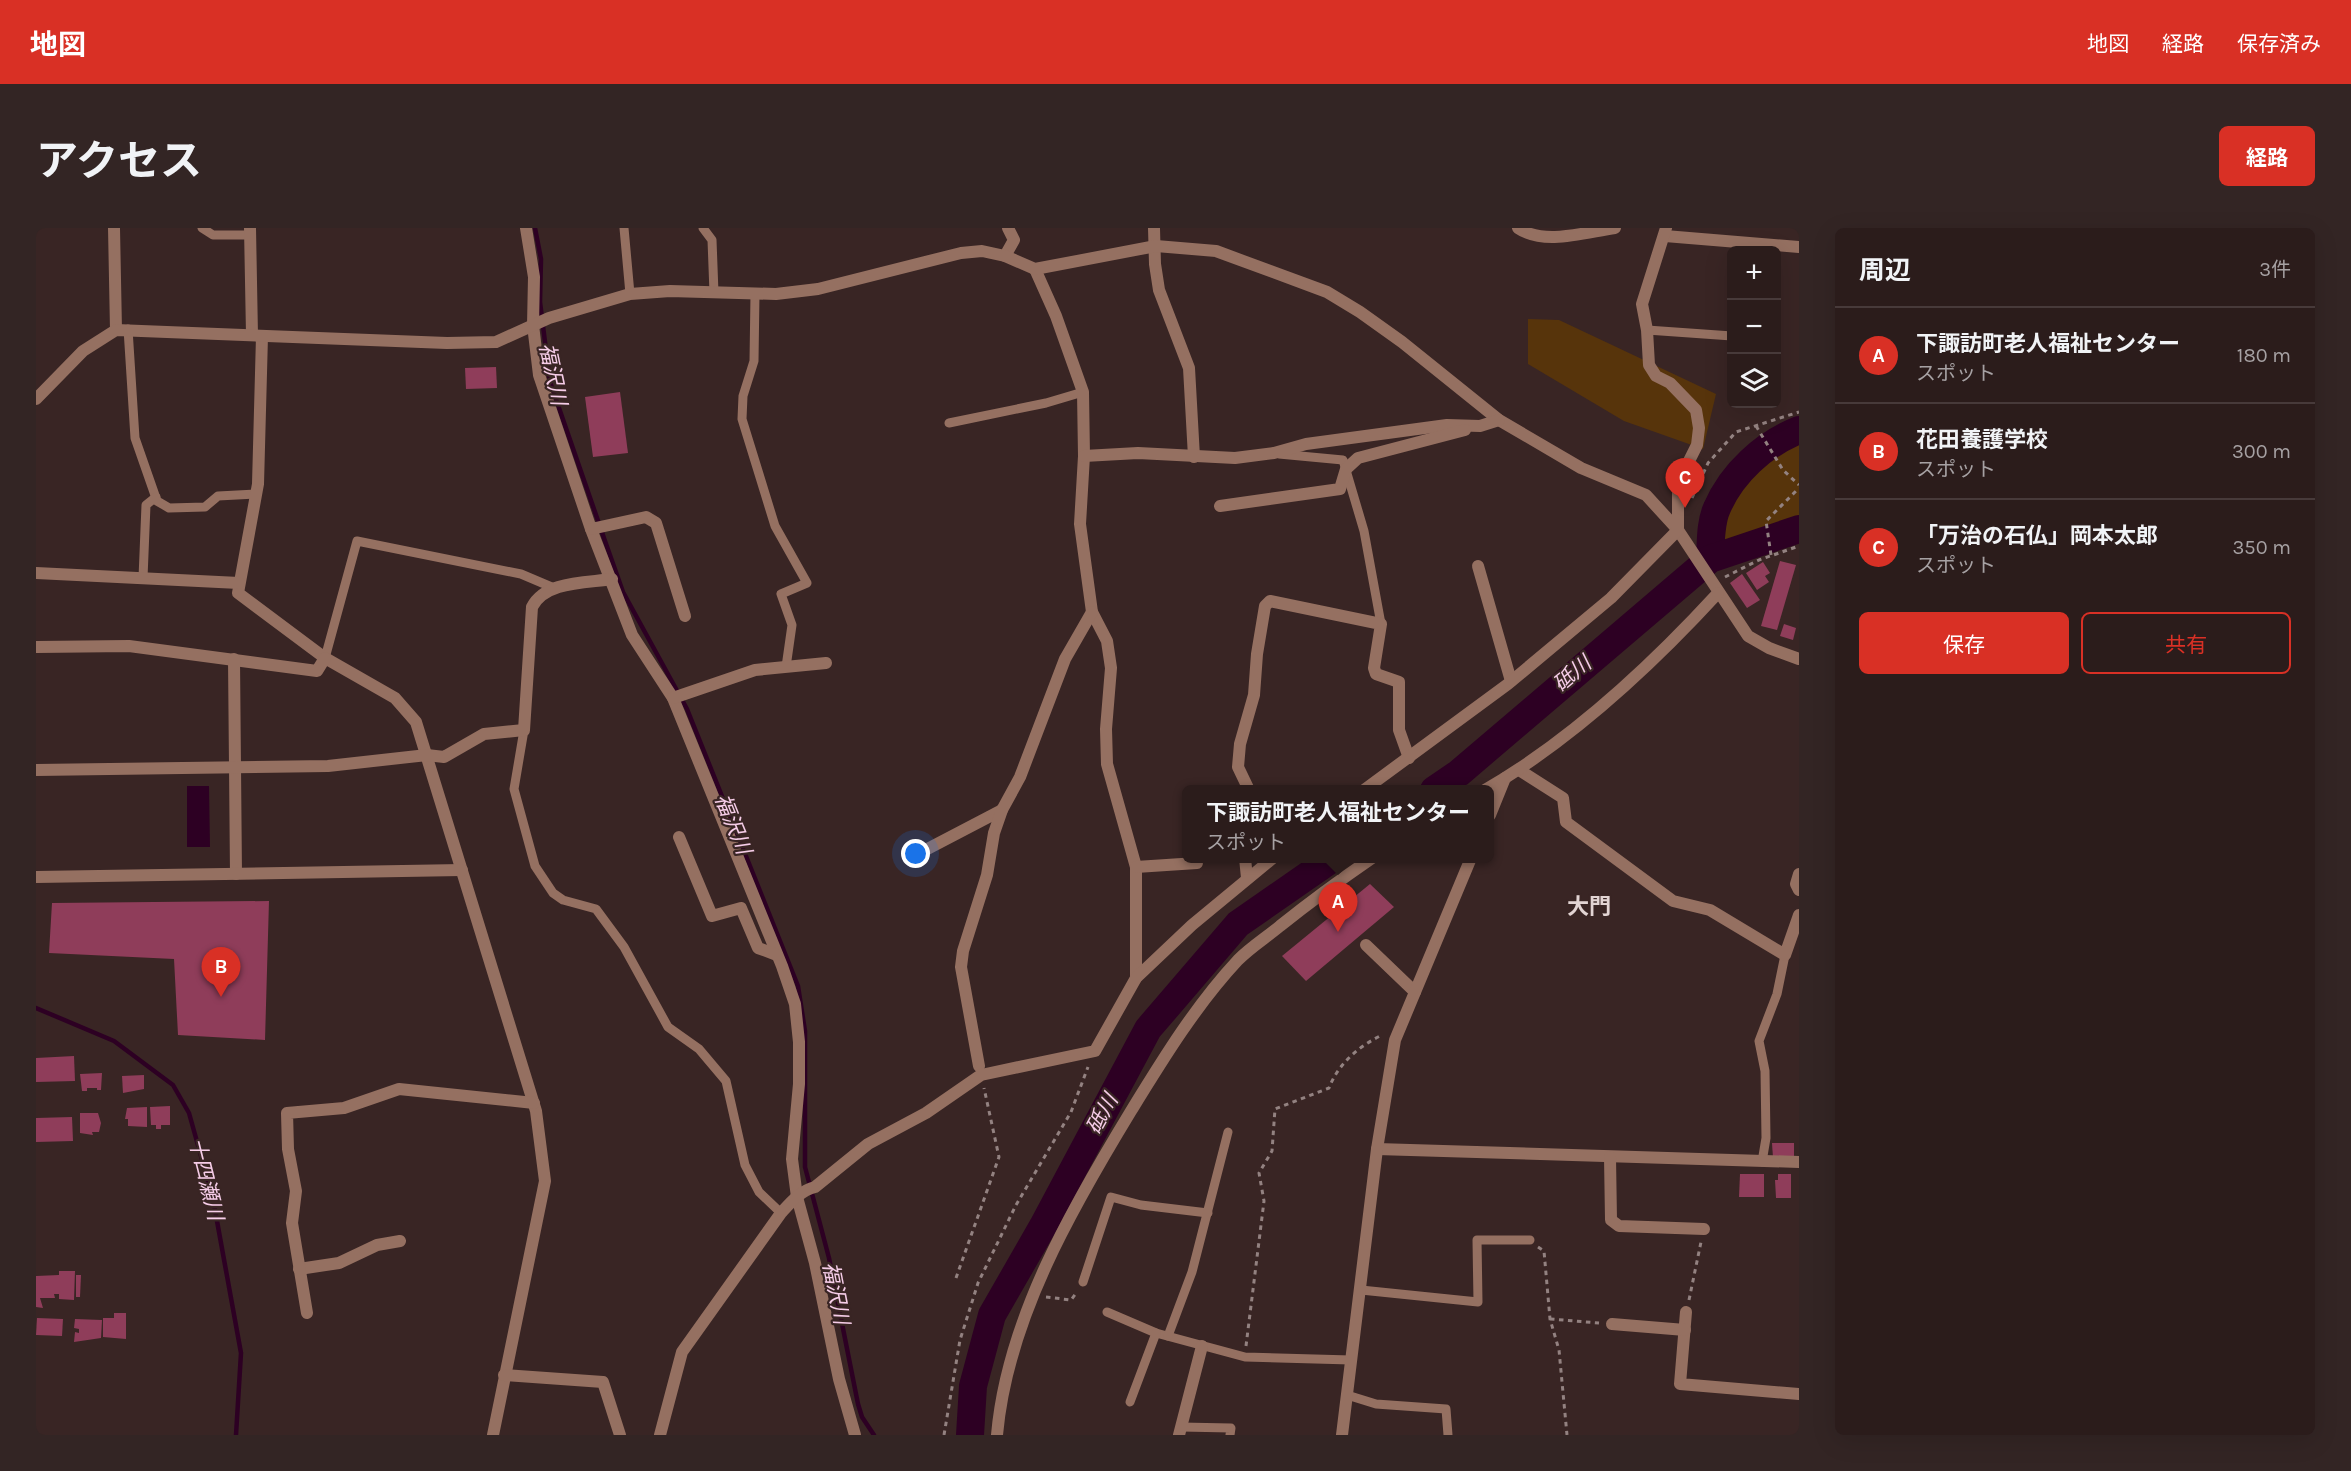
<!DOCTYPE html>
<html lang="ja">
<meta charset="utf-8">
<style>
body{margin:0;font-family:Karla,"Noto Sans JP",sans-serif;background:#332524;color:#f1f3f6}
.controls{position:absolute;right:18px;top:18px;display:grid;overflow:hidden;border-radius:9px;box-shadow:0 6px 24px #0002}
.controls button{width:54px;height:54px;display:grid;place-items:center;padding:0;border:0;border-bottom:2px solid #473a3a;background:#2b1c1b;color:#f1f3f6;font:30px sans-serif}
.you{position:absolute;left:880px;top:626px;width:21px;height:21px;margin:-15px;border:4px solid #fff;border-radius:50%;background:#1a73e8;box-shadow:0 0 0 9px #1a73e833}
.badge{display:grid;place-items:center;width:39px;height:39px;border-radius:50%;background:#d93025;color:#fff;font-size:20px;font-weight:700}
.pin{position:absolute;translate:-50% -50px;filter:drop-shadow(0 2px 3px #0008)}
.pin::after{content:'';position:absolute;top:32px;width:21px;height:18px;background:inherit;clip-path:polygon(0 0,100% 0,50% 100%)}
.popup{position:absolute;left:1146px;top:557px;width:312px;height:78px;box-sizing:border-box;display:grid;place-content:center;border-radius:9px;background:#2b1c1b;filter:drop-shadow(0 2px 4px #0005);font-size:20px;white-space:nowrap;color:#a6a1a3}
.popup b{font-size:22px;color:#f1f3f6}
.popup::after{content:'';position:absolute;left:50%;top:100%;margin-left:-12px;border:12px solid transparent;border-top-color:#2b1c1b}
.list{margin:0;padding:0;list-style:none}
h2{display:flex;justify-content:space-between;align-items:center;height:78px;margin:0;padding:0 24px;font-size:26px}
h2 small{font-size:20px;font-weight:400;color:#a6a1a3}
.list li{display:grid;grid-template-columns:39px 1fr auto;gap:18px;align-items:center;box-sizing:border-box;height:96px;padding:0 24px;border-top:2px solid #473a3a}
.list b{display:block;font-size:22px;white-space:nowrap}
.list p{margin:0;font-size:20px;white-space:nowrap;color:#a6a1a3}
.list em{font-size:20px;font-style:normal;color:#a6a1a3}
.actions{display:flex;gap:12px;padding:18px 24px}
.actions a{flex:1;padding:14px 0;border:2px solid #d93025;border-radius:9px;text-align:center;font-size:21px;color:#d93025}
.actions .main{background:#d93025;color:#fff}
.icon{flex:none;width:33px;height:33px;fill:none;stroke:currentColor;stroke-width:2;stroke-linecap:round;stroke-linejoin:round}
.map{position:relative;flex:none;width:1763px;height:1207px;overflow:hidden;border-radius:9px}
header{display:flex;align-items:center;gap:36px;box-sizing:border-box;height:84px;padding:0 30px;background:#d93025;color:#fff}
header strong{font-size:28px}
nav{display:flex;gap:33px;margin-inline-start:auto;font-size:21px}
.intro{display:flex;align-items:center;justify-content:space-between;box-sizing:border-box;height:144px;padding:0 36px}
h1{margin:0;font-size:42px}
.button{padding:15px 27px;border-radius:9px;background:#d93025;color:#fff;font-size:21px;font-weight:700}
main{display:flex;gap:36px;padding:0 36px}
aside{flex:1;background:#2b1c1b;border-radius:9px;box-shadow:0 6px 24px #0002}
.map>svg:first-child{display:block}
.green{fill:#57340b}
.water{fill:#2d0023}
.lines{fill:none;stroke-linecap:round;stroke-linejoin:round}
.stream{stroke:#2d0023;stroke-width:4.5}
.river{stroke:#2d0023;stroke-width:28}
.building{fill:#8f3d5a}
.path{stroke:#938281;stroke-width:3;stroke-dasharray:4.5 4.5;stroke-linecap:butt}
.service{stroke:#957061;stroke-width:9}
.minor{stroke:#957061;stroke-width:12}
.labels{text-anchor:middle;stroke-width:4.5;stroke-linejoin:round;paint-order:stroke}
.water-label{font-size:21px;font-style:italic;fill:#f6cde8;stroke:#392524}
.quarter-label{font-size:22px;font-weight:bold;fill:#e2d4d3;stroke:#392524}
</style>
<header>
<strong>地図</strong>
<nav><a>地図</a><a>経路</a><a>保存済み</a></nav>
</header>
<div class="intro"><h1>アクセス</h1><a class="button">経路</a></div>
<main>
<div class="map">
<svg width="1763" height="1207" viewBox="0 0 1763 1207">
<rect width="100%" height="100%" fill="#392524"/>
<!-- green -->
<g class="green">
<polygon points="1492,91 1523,92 1680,166 1667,221 1588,193 1492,136"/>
<path d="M1763 210V296L1696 314 1686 321C1688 307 1696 260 1704 249 1714 235 1748 217 1763 210Z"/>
</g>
<!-- water -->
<polygon class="water" points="151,558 173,558 174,619 151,619"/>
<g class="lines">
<!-- stream -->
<g class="stream">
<polyline points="499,0 505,31 504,74 514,154 569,313 587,364 651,481 762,758 769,803 769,939 793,1030 822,1176 826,1189 838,1207"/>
<polyline points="0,780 78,813 137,857 153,885 177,971 205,1125 200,1207"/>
</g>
<!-- river -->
<g class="river">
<path d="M1674 331C1675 315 1674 295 1681 280 1696 245 1728 216 1763 202"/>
<polyline points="1398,562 1423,545 1674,331 1763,301"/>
<polyline points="934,1207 937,1158 956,1087 1007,998 1112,801 1202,696 1297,630"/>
</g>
</g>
<!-- building -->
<g class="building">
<polygon points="460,139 461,160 430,161 429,140"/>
<polygon points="584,164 592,225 557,229 549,169"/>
<polygon points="1744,333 1760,337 1741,402 1725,398"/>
<polygon points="1727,334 1734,345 1729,348 1733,354 1721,362 1710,345"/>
<polygon points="1706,346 1724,372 1711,380 1694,355"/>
<polygon points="1748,396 1760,400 1757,412 1744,408"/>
<polygon points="1334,656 1358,679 1270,753 1246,728"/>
<polygon points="233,673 229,812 142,807 138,731 13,725 16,675"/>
<polygon points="38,828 39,853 0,854 0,830"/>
<polygon points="66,845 65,862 61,862 61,860 51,860 51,863 46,863 44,846"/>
<polygon points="108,847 108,861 87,865 86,848"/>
<polygon points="134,878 134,897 125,897 125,901 120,901 120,897 115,897 114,879"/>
<polygon points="111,879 111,899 92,898 92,891 89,891 91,880"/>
<polygon points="44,885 62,885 65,895 63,904 56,904 57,907 44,905"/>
<polygon points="36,889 37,913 0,914 0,890"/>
<polygon points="1736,915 1758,915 1758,930 1737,930"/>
<polygon points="1704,946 1728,946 1728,969 1703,969"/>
<polygon points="1742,946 1755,946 1755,970 1740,970 1739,952 1742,952"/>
<polygon points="23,1043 39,1043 38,1072 23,1071 23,1066 18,1066 19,1070 4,1070 7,1080 0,1079 0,1048 23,1047"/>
<polygon points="40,1047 45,1047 44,1069 40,1069"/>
<polygon points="78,1085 90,1085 90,1111 67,1109 67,1090 78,1090"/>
<polygon points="1,1090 27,1091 26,1108 0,1107"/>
<polygon points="39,1091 66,1092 65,1110 38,1114 39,1104 43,1105 43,1101 38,1100"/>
</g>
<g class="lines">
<!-- path -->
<g class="path">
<polyline points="1720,198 1747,242 1763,257"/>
<polyline points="1656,270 1672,235 1700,204 1763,184"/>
<polyline points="1735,327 1730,293 1763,260"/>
<polyline points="1689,349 1723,332 1763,318"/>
<polyline points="1502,1019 1508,1023 1514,1091 1523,1122 1531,1207"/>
<polyline points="920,1050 963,929 948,860"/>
<polyline points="1010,1069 1035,1072 1041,1064"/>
<polyline points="1653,1072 1665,1014"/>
<polyline points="1514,1091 1563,1095"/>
<path d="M1210 1118 1228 973 1223 945 1236 923 1239 881 1293 860C1302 836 1323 818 1346 807"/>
<polyline points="908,1207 924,1112 942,1055 980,977 1035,884 1052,839"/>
</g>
<!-- service -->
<g class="service">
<polyline points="166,0 177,7 215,7"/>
<polyline points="588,0 594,66"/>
<polyline points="667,0 676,12 678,65"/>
<polyline points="719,66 718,133 707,168 706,191 739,298 771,355 745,366 756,397 750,439"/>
<polyline points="92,101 99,210 121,273 133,280 169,279 182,268 220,266"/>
<polyline points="1611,102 1696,108"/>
<polyline points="913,195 1010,175 1047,164"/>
<polyline points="1243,226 1307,232 1328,303 1345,396"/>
<polyline points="107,350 110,277 120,269"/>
<polyline points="289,430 321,313 485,346 518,360"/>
<polyline points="488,502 478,561 499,638 517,665 527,672 560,681 588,719 632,799 663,821 690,853 709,937 723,964 745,985"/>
<polyline points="1726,934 1730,910 1729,843 1723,813 1741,766 1749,727"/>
<polyline points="1047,1054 1075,969 1105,977 1172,985"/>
<polyline points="1325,1062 1442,1074 1441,1012 1494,1012"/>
<polyline points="1071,1084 1120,1105 1209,1129 1315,1132"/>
<polyline points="1132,1108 1156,1044 1192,904"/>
<polyline points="1311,1167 1340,1176 1410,1181 1412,1207"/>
<polyline points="1094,1174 1120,1105"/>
<polyline points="1145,1199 1195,1200 1194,1207"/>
</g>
<!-- minor -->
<g class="minor">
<polyline points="78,0 80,102"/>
<polyline points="214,0 216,107"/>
<polyline points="490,0 498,49 497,97 503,147 555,301 596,407 637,470 746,738 759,776 763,814 763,856 756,931 761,969 779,1035 803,1151 819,1207"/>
<polyline points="1118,0 1119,36 1123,62 1153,140 1158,229"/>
<path d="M1482 0C1508 18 1550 4 1579 0"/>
<polyline points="1629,8 1763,19"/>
<polyline points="969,28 978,12 972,0"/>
<polyline points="999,41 1020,88 1047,164 1048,228 1044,296 1056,384 1071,413 1075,440 1070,501 1071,536 1100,639 1100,750"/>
<polyline points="226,108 222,256 202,365 289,430 359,470 380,494 500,883 509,953 457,1207"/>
<polyline points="0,171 47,123 80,102 411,115 460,114 513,90 594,66 634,63 740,66 782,61 925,25 946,23 969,28 999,41 1120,18 1180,23 1291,64 1324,84 1366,114 1463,192 1545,240 1610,267 1642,302 1712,408 1733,420 1763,431"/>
<polyline points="1048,228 1102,225 1199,230 1238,225 1270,216 1411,197 1444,198 1463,192"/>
<polyline points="1184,278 1304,261 1310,241 1322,230 1429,202"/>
<polyline points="555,301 610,289 620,295 649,388"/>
<polyline points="1442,338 1475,453"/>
<polyline points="0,345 203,355"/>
<polyline points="0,419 93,418 281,443 289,430"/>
<polyline points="198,431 200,646"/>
<polyline points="637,470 719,442 790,435"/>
<path d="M0 542 292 538 391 527 408 529 448 506 488 502 496 379C509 353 550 355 576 351"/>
<polyline points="1483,542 1527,570 1530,594 1637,673 1674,682 1749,727 1763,687"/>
<polyline points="1213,562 1202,539 1204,516 1218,467 1221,426 1229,378 1234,373 1345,396 1338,440 1340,446 1363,454 1363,502 1373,530"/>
<polyline points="1328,562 1472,456 1575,370 1642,302 1642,255 1661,217 1663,200 1660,182 1634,155 1620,148 1613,137 1611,102 1606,76 1630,0"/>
<path d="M1449 562C1537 511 1614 439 1682 365"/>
<polyline points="1454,587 1469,550"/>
<polyline points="643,609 676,688 705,680 722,720 741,727"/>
<polyline points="876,629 966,582"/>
<polyline points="1209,630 1211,650"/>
<polyline points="1100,639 1161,635"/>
<polyline points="1763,646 1760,656 1763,662"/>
<polyline points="0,649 426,642"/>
<polyline points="1330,717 1379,764"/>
<polyline points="943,838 925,739 927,723 951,647 958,605 966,582 984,549 1029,431 1056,384"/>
<polyline points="1341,921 1763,934"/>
<polyline points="1574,929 1575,992 1583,998 1668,1001"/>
<polyline points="263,1041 303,1035 341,1017 364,1013"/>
<polyline points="1650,1084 1644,1156 1763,1166"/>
<polyline points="271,1085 256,995 260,963 252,921 251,885 308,880 363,861 498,875"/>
<polyline points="1576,1096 1649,1102"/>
<polyline points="468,1147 567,1154 584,1207"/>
<path d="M624 1207 646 1124 745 985C755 974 764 963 779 959L832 916 890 885 945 847 1059 823 1100 750 1156 697 1237 630"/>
<path d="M961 1207C971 1092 1036 980 1095 883 1127 831 1160 777 1202 732 1215 719 1231 709 1244 698 1274 674 1304 652 1336 630"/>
<polyline points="1143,1207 1166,1118"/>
<polyline points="1306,1207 1341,921 1359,812 1435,630"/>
</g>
</g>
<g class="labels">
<!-- water labels -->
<g class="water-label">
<text transform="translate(517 146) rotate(78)" y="7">福沢川</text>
<text transform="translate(1536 446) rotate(-40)" y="7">砥川</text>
<text transform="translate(697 596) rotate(68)" y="7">福沢川</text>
<text transform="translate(1066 886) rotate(-61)" y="7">砥川</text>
<text transform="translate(170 951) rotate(76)" y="7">十四瀬川</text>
<text transform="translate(800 1065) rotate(79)" y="7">福沢川</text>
</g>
<!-- quarter labels -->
<g class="quarter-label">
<text x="1553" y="686">大門</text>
</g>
</g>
</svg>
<div class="controls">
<button>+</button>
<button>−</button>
<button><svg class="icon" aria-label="layers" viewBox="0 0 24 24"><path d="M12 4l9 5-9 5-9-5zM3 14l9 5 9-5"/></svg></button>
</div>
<div class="you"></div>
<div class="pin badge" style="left:1302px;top:704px">A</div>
<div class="popup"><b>下諏訪町老人福祉センター</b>スポット</div>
<div class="pin badge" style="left:185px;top:769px">B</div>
<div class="pin badge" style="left:1649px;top:280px">C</div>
</div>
<aside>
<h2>周辺<small>3件</small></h2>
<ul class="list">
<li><span class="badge">A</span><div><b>下諏訪町老人福祉センター</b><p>スポット</p></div><em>180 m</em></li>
<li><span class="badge">B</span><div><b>花田養護学校</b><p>スポット</p></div><em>300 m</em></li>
<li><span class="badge">C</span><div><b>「万治の石仏」岡本太郎</b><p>スポット</p></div><em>350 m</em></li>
</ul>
<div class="actions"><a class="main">保存</a><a>共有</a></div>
</aside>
</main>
